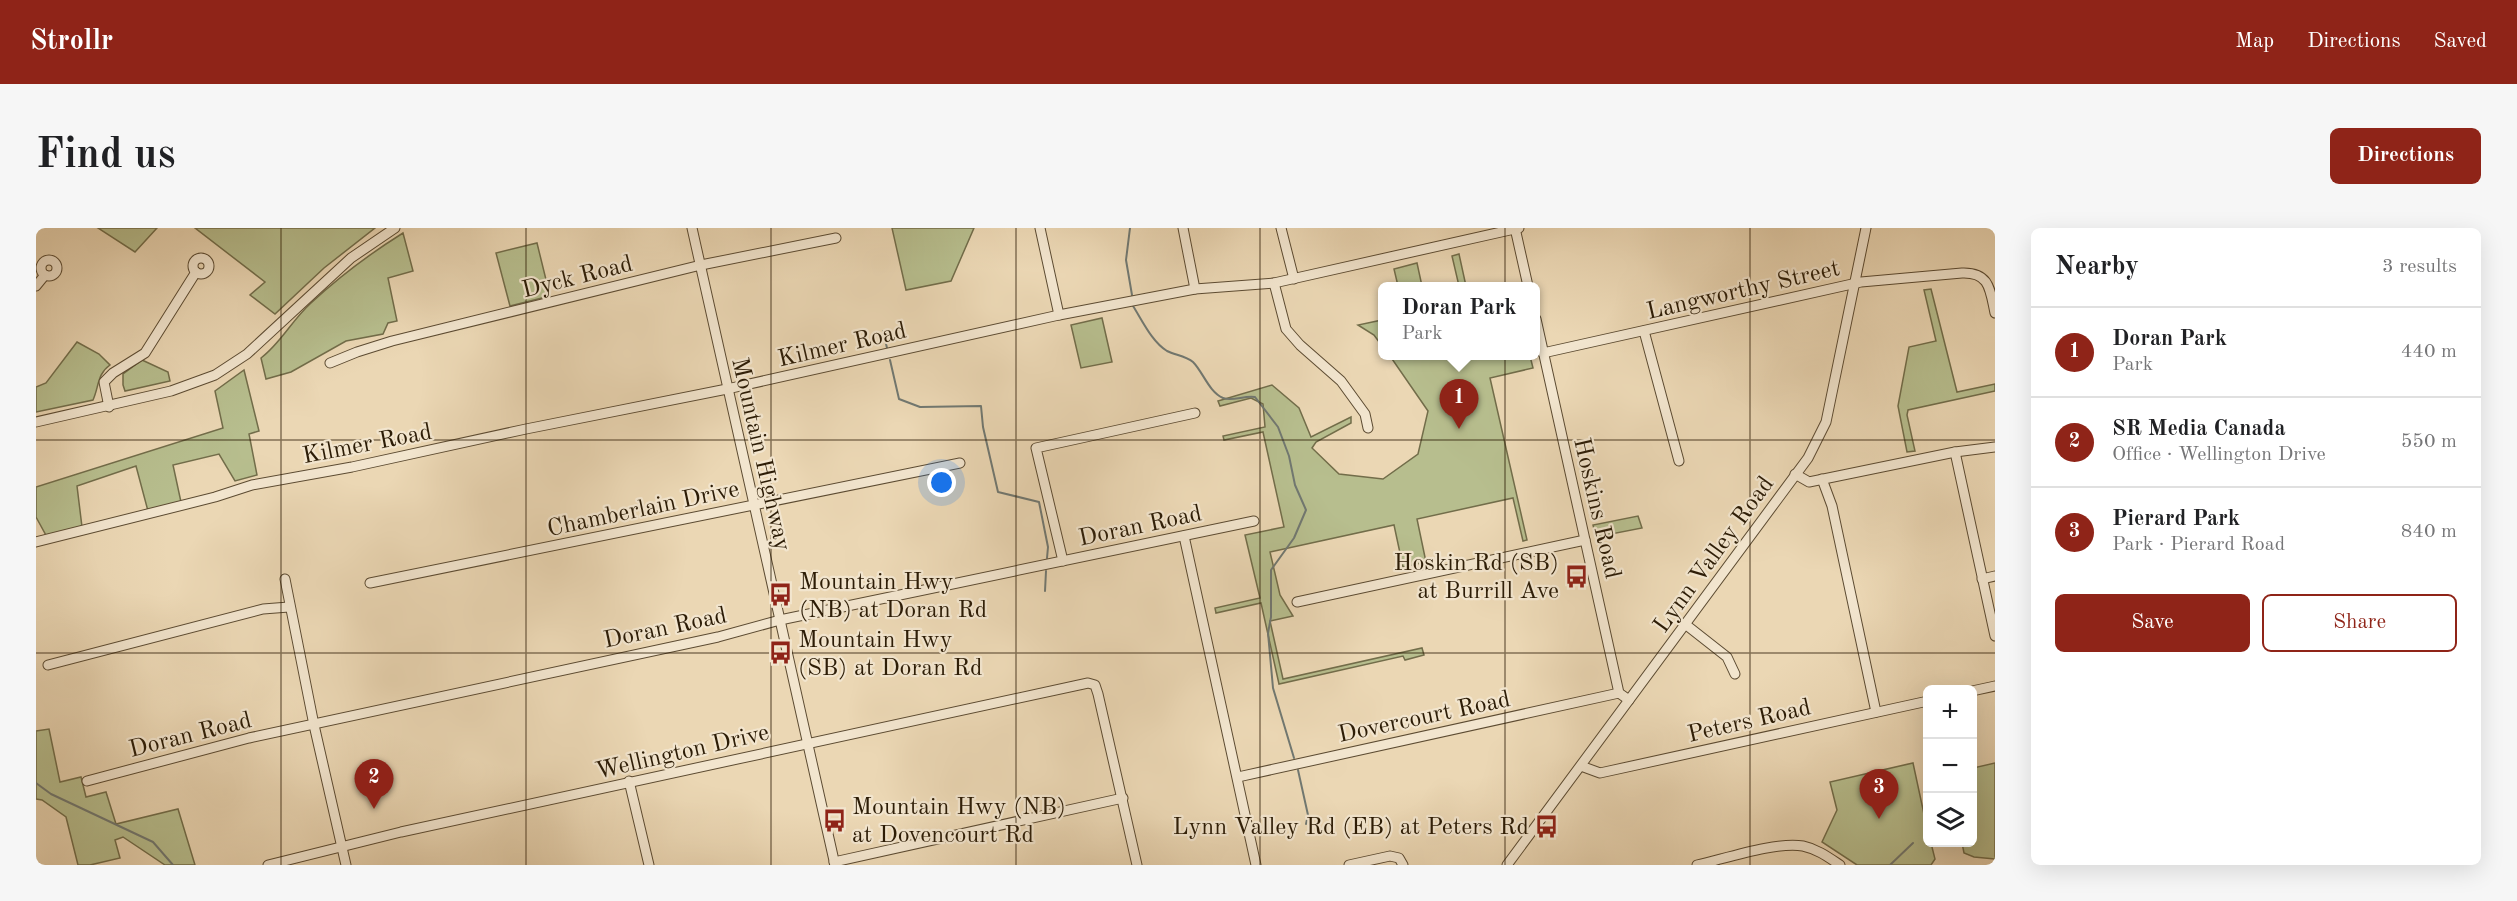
<!DOCTYPE html>
<meta charset="utf-8">
<style>
body{margin:0;font-family:"Old Standard TT",serif;background:#f6f6f6;color:#202124}
.controls{position:absolute;right:18px;bottom:18px;display:grid;overflow:hidden;border-radius:9px;box-shadow:0 6px 24px #0002}
.controls button{width:54px;height:54px;display:grid;place-items:center;padding:0;border:0;border-bottom:2px solid #e0e0e0;background:#fff;color:#202124;font:30px sans-serif}
.you{position:absolute;left:906px;top:255px;width:21px;height:21px;margin:-15px;border:4px solid #fff;border-radius:50%;background:#1a73e8;box-shadow:0 0 0 9px #1a73e833}
.badge{display:grid;place-items:center;width:39px;height:39px;border-radius:50%;background:#8f2418;color:#fff;font-size:20px;font-weight:700}
.pin{position:absolute;translate:-50% -50px;filter:drop-shadow(0 2px 3px #0008)}
.pin::after{content:'';position:absolute;top:32px;width:21px;height:18px;background:inherit;clip-path:polygon(0 0,100% 0,50% 100%)}
.popup{position:absolute;left:1342px;top:54px;width:162px;height:78px;box-sizing:border-box;display:grid;place-content:center;border-radius:9px;background:#fff;filter:drop-shadow(0 2px 4px #0005);font-size:20px;white-space:nowrap;color:#757577}
.popup b{font-size:22px;color:#202124}
.popup::after{content:'';position:absolute;left:50%;top:100%;margin-left:-12px;border:12px solid transparent;border-top-color:#fff}
.list{margin:0;padding:0;list-style:none}
h2{display:flex;justify-content:space-between;align-items:center;height:78px;margin:0;padding:0 24px;font-size:26px}
h2 small{font-size:20px;font-weight:400;color:#757577}
.list li{display:grid;grid-template-columns:39px 1fr auto;gap:18px;align-items:center;box-sizing:border-box;height:90px;padding:0 24px;border-top:2px solid #e0e0e0}
.list b{display:block;font-size:22px;white-space:nowrap}
.list p{margin:0;font-size:20px;white-space:nowrap;color:#757577}
.list em{font-size:20px;font-style:normal;color:#757577}
.actions{display:flex;gap:12px;padding:18px 24px}
.actions a{flex:1;padding:14px 0;border:2px solid #8f2418;border-radius:9px;text-align:center;font-size:21px;color:#8f2418}
.actions .main{background:#8f2418;color:#fff}
.icon{flex:none;width:33px;height:33px;fill:none;stroke:currentColor;stroke-width:2;stroke-linecap:round;stroke-linejoin:round}
.map{position:relative;flex:none;width:1959px;height:637px;overflow:hidden;border-radius:9px}
header{display:flex;align-items:center;gap:36px;box-sizing:border-box;height:84px;padding:0 30px;background:#8f2418;color:#fff}
header strong{font-size:28px}
nav{display:flex;gap:33px;margin-inline-start:auto;font-size:21px}
.intro{display:flex;align-items:center;justify-content:space-between;box-sizing:border-box;height:144px;padding:0 36px}
h1{margin:0;font-size:42px}
.button{padding:15px 27px;border-radius:9px;background:#8f2418;color:#fff;font-size:21px;font-weight:700}
main{display:flex;gap:36px;padding:0 36px}
aside{flex:1;background:#fff;border-radius:9px;box-shadow:0 6px 24px #0002}
.map>svg:first-child{display:block}
.green{fill:#b7be8e;stroke:#726d4a;stroke-width:1.5}
.lines{fill:none;stroke-linecap:round;stroke-linejoin:round}
.stream{stroke:#717871;stroke-width:2}
.minor-casing{stroke:#5c4b32;stroke-width:11}
.minor{stroke:#f2e5ce;stroke-width:9}
.grid{fill:none;stroke:#2c1c06;stroke-width:1.5;stroke-opacity:0.55}
.labels{text-anchor:middle;stroke-width:4.5;stroke-linejoin:round;paint-order:stroke}
.street-label{font-size:24px;fill:#2c1c06;stroke:#f2e5ce}
.poi-label{font-size:24px;fill:#2c1c06;stroke:#f2e5ce;text-anchor:start}
</style>
<header>
<strong>Strollr</strong>
<nav><a>Map</a><a>Directions</a><a>Saved</a></nav>
</header>
<div class="intro"><h1>Find us</h1><a class="button">Directions</a></div>
<main>
<div class="map">
<svg width="1959" height="637" viewBox="0 0 1959 637">
<rect width="100%" height="100%" fill="#ebd7b4"/>
<filter id="stains"><feTurbulence type="fractalNoise" baseFrequency=".00333" numOctaves="4"/><feColorMatrix values="0 0 0 0 .2 0 0 0 0 .09 0 0 0 0 .02 0 0 0 .5 -.17"/></filter>
<radialGradient id="worn" r=".72"><stop offset=".6" stop-color="#630" stop-opacity="0"/><stop offset="1" stop-color="#630" stop-opacity=".3"/></radialGradient>
<!-- green -->
<g class="green">
<polygon points="62,0 121,0 99,24"/>
<polygon points="159,0 339,0 288,40 239,86 214,67 229,54"/>
<polygon points="856,0 938,0 915,53 870,62"/>
<path d="M367 5 377 43 352 50 361 93 352 95 347 106 310 113 255 144 230 151 225 130C245 115 256 92 275 75 303 49 335 25 367 5Z"/>
<polygon points="501,15 514,68 474,78 460,25"/>
<polygon points="1423,26 1430,58 1423,58 1416,28"/>
<polygon points="1381,35 1386,58 1362,58 1358,41"/>
<polygon points="1895,61 1921,164 1959,156 1959,163 1872,182 1871,187 1879,223 1871,224 1862,178 1873,119 1900,113 1888,62"/>
<polygon points="1066,90 1076,134 1045,140 1035,97"/>
<polygon points="1346,92 1346,118 1338,107 1322,97"/>
<path d="M41 114 63 126 74 137C61 146 63 159 57 172L0 184V159L10 155Z"/>
<polygon points="1354,128 1494,128 1497,140 1454,150 1491,312 1487,313 1477,270 1381,291 1390,334 1367,339 1358,297 1234,324 1244,367 1257,388 1234,393 1247,451 1386,420 1388,427 1369,432 1367,428 1243,456 1225,375 1180,385 1179,380 1224,370 1209,307 1248,299 1227,204 1188,212 1187,208 1229,199 1227,176 1215,170 1184,178 1182,173 1236,157 1263,180 1275,209 1315,189 1315,195 1280,214 1276,220 1303,246 1347,251 1382,226 1392,183"/>
<polygon points="106,132 132,144 134,153 89,163 87,157 87,146"/>
<polygon points="208,142 223,203 213,206 221,247 199,253 183,226 137,237 145,274 112,283 100,238 41,258 46,299 11,309 0,289 0,259 187,200 179,163"/>
<polygon points="1602,288 1606,300 1560,309 1557,297"/>
<polygon points="13,501 24,554 45,549 50,569 70,564 80,596 142,581 159,637 129,637 87,609 79,612 84,630 54,637 42,637 30,589 6,572 0,571 0,503"/>
<polygon points="1877,535 1891,600 1892,614 1895,615 1899,631 1895,637 1821,637 1786,614 1801,582 1794,554"/>
<polygon points="1959,535 1959,631 1938,629 1928,625 1926,615 1936,614 1937,540"/>
</g>
<g class="lines">
<!-- stream -->
<g class="stream">
<polyline points="1094,0 1090,32 1096,67"/>
<path d="M1097 78C1106 92 1116 114 1131 123 1139 127 1150 128 1157 134 1167 144 1173 164 1187 170 1196 174 1209 167 1219 169L1242 199 1253 228 1259 257 1270 282 1258 310 1235 342V389L1232 405 1237 460 1258 530"/>
<polyline points="847,103 851,120"/>
<polyline points="854,132 863,171 884,179 945,178 947,199 962,264 1003,274 1012,319 1011,330"/>
<polyline points="1009,363 1010,343"/>
<polyline points="1262,542 1272,587 1270,596"/>
<polyline points="0,555 15,566 117,614 137,637"/>
<polyline points="1854,637 1877,615"/>
</g>
<defs>
<g id="minor">
<polyline points="656,0 799,637"/>
<polyline points="1004,0 1023,87"/>
<polyline points="1147,0 1159,61"/>
<polyline points="1245,0 1258,51"/>
<polyline points="1479,0 1492,58"/>
<circle cx="165" cy="38" r="8"/>
<circle cx="13" cy="40" r="8"/>
<polyline points="1238,55 1250,101 1264,117 1305,153 1329,186 1332,200"/>
<polyline points="0,58 9,47"/>
<polyline points="1500,91 1583,465 1593,472"/>
<polyline points="1608,103 1643,233"/>
<path d="M1507 125 1825 54 1926 45C1954 44 1954 62 1959 85"/>
<polyline points="294,135 321,124 356,113 665,37 800,10"/>
<polyline points="73,179 68,154 77,145 109,125 160,44"/>
<polyline points="0,194 135,163 179,147 211,126 315,30 359,0"/>
<polyline points="1919,224 1959,408"/>
<polyline points="1759,246 1773,254 1919,224 1959,219"/>
<polyline points="1786,251 1796,278 1840,484"/>
<polyline points="1148,308 1220,637"/>
<polyline points="0,314 179,269 216,257 316,239 490,201 691,161 1023,87 1159,61 1238,55 1483,0"/>
<polyline points="1027,333 1000,220 1159,185"/>
<polyline points="249,351 278,497 310,637"/>
<polyline points="1946,351 1959,348"/>
<polyline points="334,355 924,235"/>
<polyline points="1261,374 1549,312"/>
<polyline points="1649,396 1691,429 1699,446"/>
<polyline points="12,437 227,381 253,379"/>
<polyline points="1936,463 1959,458"/>
<polyline points="1545,538 1564,545 1892,473"/>
<polyline points="1202,549 1583,465"/>
<polyline points="51,553 213,510 682,409 744,392 1218,293"/>
<polyline points="593,553 613,637"/>
<polyline points="798,634 1087,570"/>
<polyline points="232,637 365,604 1052,455 1059,457 1062,466 1101,637"/>
<polyline points="1313,637 1354,628 1363,630 1367,637"/>
<polyline points="1471,637 1772,230 1790,194 1830,0"/>
<path d="M1661 637C1688 631 1741 613 1767 618 1781 621 1792 629 1804 637"/>
</g>
</defs>
<!-- minor casing -->
<use href="#minor" class="minor-casing"/>
<!-- minor -->
<use href="#minor" class="minor"/>
</g>
<!-- grid -->
<path class="grid" d="M245 0V637M490 0V637M735 0V637M980 0V637M1224 0V637M1469 0V637M1714 0V637M0 212H1959M0 425H1959"/>
<!-- icons -->
<defs>
<symbol id="bus-bare" viewBox="-9 -9 18 18"><path d="M-5-6H5V4H4V6H2V4H-2V6H-4V4H-5ZM-3.5-4V0h7V-4ZM-3.5 1.2v1.5H-2V1.2ZM2 1.2v1.5H3.5V1.2Z" fill="#8f2418" stroke="#f2e5ce" stroke-width="2.5" paint-order="stroke"/></symbol>
</defs>
<g fill-rule="evenodd">
<use href="#bus-bare" x="1524" y="332" width="33" height="33"/>
<use href="#bus-bare" x="728" y="350" width="33" height="33"/>
<use href="#bus-bare" x="728" y="408" width="33" height="33"/>
<use href="#bus-bare" x="782" y="576" width="33" height="33"/>
<use href="#bus-bare" x="1494" y="582" width="33" height="33"/>
</g>
<g class="labels">
<!-- street labels -->
<g class="street-label">
<text transform="translate(541 48) rotate(-14)" y="8">Dyck Road</text>
<text transform="translate(1707 61) rotate(-13)" y="8">Langworthy Street</text>
<text transform="translate(806 116) rotate(-13)" y="8">Kilmer Road</text>
<text transform="translate(331 215) rotate(-11)" y="8">Kilmer Road</text>
<text transform="translate(726 226) rotate(77)" y="8">Mountain Highway</text>
<text transform="translate(607 280) rotate(-12)" y="8">Chamberlain Drive</text>
<text transform="translate(1562 280) rotate(77)" y="8">Hoskins Road</text>
<text transform="translate(1104 297) rotate(-12)" y="8">Doran Road</text>
<text transform="translate(1677 326) rotate(-54)" y="8">Lynn Valley Road</text>
<text transform="translate(629 399) rotate(-12)" y="8">Doran Road</text>
<text transform="translate(1388 488) rotate(-12)" y="8">Dovercourt Road</text>
<text transform="translate(1713 492) rotate(-13)" y="8">Peters Road</text>
<text transform="translate(154 506) rotate(-14)" y="8">Doran Road</text>
<text transform="translate(646 523) rotate(-13)" y="8">Wellington Drive</text>
</g>
<!-- poi labels -->
<g class="poi-label">
<text x="1523" y="342" text-anchor="end">Hoskin Rd (SB)<tspan x="1523" dy="28">at Burrill Ave</tspan></text>
<text x="763" y="361">Mountain Hwy<tspan x="763" dy="28">(NB) at Doran Rd</tspan></text>
<text x="762" y="419">Mountain Hwy<tspan x="762" dy="28">(SB) at Doran Rd</tspan></text>
<text x="816" y="586">Mountain Hwy (NB)<tspan x="816" dy="28">at Dovencourt Rd</tspan></text>
<text x="1493" y="606" text-anchor="end">Lynn Valley Rd (EB) at Peters Rd</text>
</g>
</g>
<rect width="100%" height="100%" filter="url(#stains)"/>
<rect width="100%" height="100%" fill="url(#worn)"/>
</svg>
<div class="controls">
<button>+</button>
<button>−</button>
<button><svg class="icon" aria-label="layers" viewBox="0 0 24 24"><path d="M12 4l9 5-9 5-9-5zM3 14l9 5 9-5"/></svg></button>
</div>
<div class="you"></div>
<div class="pin badge" style="left:1423px;top:201px">1</div>
<div class="popup"><b>Doran Park</b>Park</div>
<div class="pin badge" style="left:338px;top:581px">2</div>
<div class="pin badge" style="left:1843px;top:591px">3</div>
</div>
<aside>
<h2>Nearby<small>3 results</small></h2>
<ul class="list">
<li><span class="badge">1</span><div><b>Doran Park</b><p>Park</p></div><em>440 m</em></li>
<li><span class="badge">2</span><div><b>SR Media Canada</b><p>Office · Wellington Drive</p></div><em>550 m</em></li>
<li><span class="badge">3</span><div><b>Pierard Park</b><p>Park · Pierard Road</p></div><em>840 m</em></li>
</ul>
<div class="actions"><a class="main">Save</a><a>Share</a></div>
</aside>
</main>
